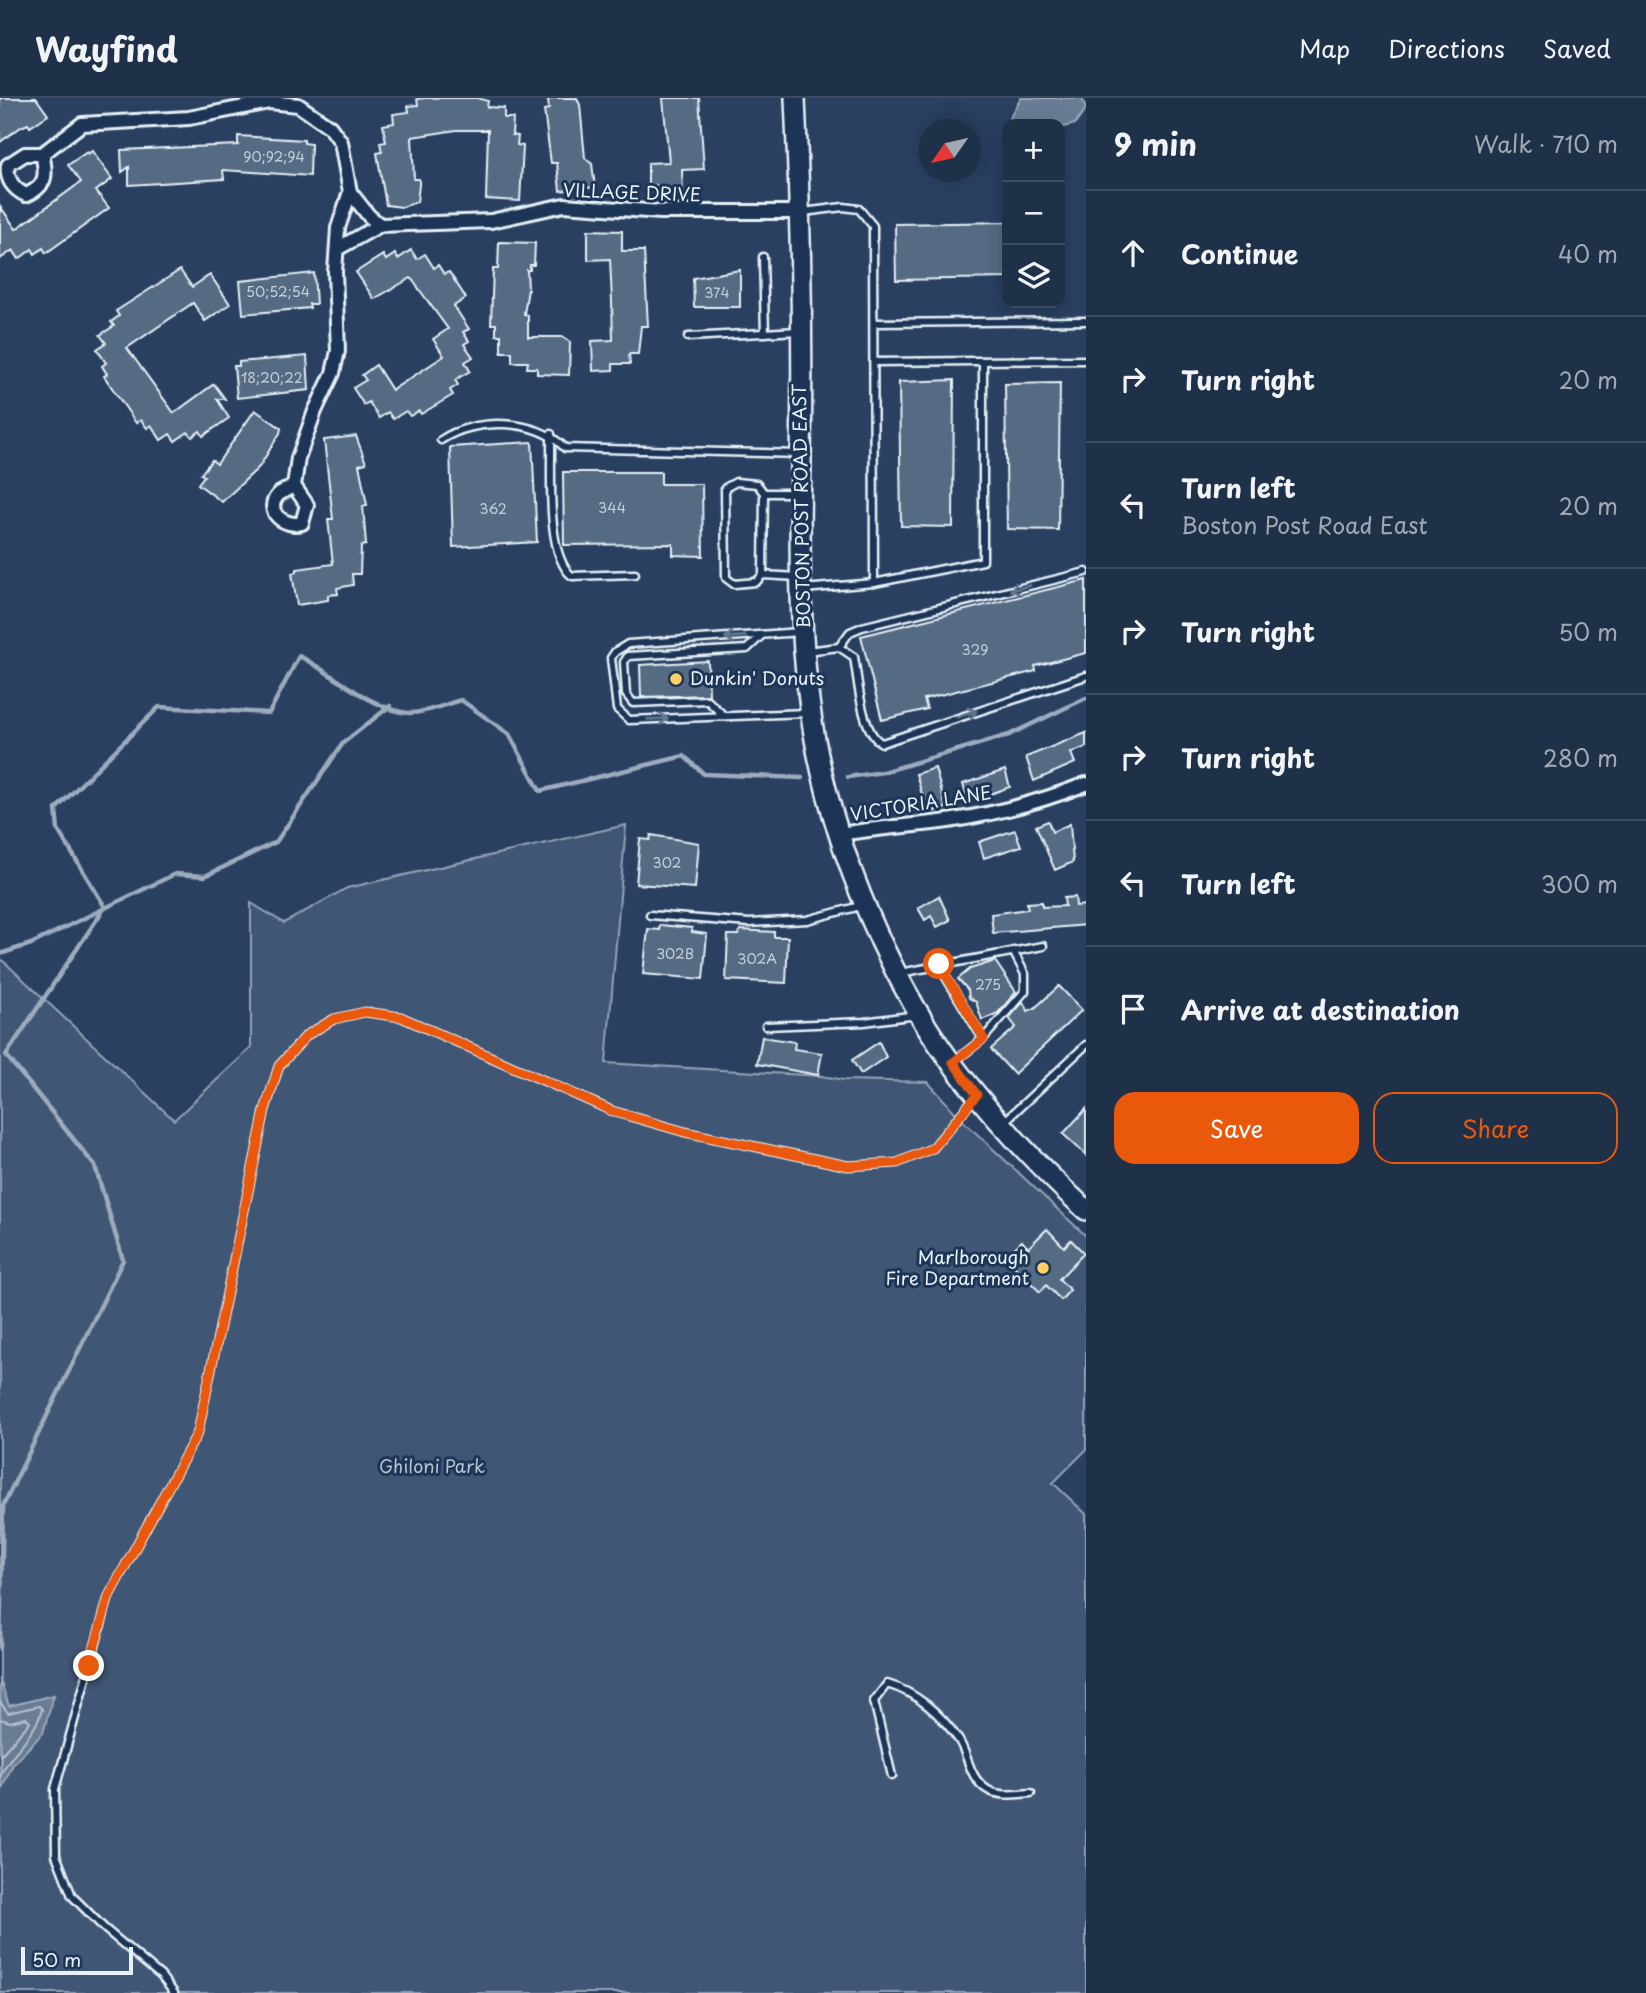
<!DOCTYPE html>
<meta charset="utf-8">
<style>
body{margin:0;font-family:"Playpen Sans",sans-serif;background:#2c3c53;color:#f1f3f6}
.controls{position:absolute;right:21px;top:21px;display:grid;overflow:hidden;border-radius:14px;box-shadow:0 4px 18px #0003}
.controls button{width:63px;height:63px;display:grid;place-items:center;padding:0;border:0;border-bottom:2px solid #3c4b61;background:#1f3049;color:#f1f3f6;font:35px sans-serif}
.compass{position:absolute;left:918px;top:21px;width:63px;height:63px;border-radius:50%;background:#1f3049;box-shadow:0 4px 18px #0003;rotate:236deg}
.scale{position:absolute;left:21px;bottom:18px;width:112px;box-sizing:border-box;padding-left:7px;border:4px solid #e8f1f8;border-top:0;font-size:19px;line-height:24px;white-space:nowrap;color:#e8f1f8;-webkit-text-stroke:5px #1d3557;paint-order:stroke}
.stop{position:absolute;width:21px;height:21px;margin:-16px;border:5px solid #ea580c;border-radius:50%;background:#fff}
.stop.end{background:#ea580c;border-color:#fff;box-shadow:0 2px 7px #0008}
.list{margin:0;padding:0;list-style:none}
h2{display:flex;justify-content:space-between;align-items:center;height:91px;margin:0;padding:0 28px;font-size:30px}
h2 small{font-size:23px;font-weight:400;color:#a1a9b4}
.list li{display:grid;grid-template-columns:46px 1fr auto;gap:21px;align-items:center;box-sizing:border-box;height:126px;padding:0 28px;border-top:2px solid #3c4b61}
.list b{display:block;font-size:26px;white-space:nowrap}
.list p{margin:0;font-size:23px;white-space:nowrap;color:#a1a9b4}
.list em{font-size:23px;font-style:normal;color:#a1a9b4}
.actions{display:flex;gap:14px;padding:21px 28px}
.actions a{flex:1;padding:16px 0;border:2px solid #ea580c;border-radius:21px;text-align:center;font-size:24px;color:#ea580c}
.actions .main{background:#ea580c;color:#fff}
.icon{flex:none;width:38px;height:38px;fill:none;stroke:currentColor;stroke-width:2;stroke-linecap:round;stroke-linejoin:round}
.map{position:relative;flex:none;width:1086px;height:1895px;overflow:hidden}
header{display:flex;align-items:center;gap:42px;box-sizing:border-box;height:98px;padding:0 35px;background:#1f3049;border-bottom:2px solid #3c4b61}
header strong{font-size:33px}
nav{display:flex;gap:38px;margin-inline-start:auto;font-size:24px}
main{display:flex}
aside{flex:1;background:#1f3049}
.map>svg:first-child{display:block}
.green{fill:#415774;stroke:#94a4b6;stroke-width:2}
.water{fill:#6b7c95;stroke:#9dabbd;stroke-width:2}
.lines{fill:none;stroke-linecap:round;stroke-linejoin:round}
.shore{stroke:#b6c2d0;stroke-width:2}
.stream{stroke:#9dabbd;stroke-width:4.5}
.building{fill:#556a83;stroke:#e8f1f8;stroke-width:2}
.lane-casing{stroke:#e8f1f8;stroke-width:11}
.street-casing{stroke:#e8f1f8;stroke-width:18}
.primary-casing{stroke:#e8f1f8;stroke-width:24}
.lane{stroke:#1d3557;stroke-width:6}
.street{stroke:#1d3557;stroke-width:12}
.primary{stroke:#1d3557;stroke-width:19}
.oneway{stroke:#64778f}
.route{stroke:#ea580c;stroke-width:9}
.poi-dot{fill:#ffd166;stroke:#1d3557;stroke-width:2.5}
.labels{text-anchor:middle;stroke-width:6;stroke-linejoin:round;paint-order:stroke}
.number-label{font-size:14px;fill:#c3cfdb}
.street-label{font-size:18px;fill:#e8f1f8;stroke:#1d3557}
.poi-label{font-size:18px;fill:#e8f1f8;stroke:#1d3557;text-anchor:start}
.park-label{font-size:18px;fill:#b6c3d0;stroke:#1d3557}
</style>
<header>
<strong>Wayfind</strong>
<nav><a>Map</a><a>Directions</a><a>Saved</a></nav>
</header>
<main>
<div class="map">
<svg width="1086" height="1895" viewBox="0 0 1086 1895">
<rect width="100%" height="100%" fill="#294061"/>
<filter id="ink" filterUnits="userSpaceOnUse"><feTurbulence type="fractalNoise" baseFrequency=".0143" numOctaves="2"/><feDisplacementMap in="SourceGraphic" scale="14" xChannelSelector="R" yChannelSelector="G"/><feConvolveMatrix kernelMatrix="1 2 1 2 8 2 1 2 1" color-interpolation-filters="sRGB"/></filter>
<g filter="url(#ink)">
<!-- green -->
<polygon class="green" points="626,727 606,965 822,978 844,982 928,984 960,1020 1086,1138 1086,1352 1053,1385 1086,1416 1086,1895 0,1895 0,860 174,1022 251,950 251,805 284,825 347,790"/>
<!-- water -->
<g class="water">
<polygon points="1021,0 1082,0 1086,11 1075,26 1063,29 1060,34 1060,26 1009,26 1009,21"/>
<polygon points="0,1582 9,1608 54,1597 43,1635 13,1666 1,1692"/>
</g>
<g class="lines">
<!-- shore -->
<g class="shore">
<path d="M0 1604 8 1615 39 1608 42 1611C35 1639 12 1652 0 1678"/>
<polyline points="0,1621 10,1624 26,1620 30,1624 0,1658"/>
</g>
<!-- stream -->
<g class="stream">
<polyline points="848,679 883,674 1009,637 1086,600"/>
<polyline points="0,856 31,846 175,776 205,778 276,744 343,645 390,608"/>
<path d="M0 1549 3 1408 123 1162 95 1068 6 957 105 809 58 732 56 711 159 609 269 615 299 558C331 574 374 613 409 615 424 616 446 606 461 602L509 636 540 693 684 658 704 676 802 680"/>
</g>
</g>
<!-- building -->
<g class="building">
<polygon points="0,0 36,0 48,17 30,29 28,26 21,29 0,44"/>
<polygon points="425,0 477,0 488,3 487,9 504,10 504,20 513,20 512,37 518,38 517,47 523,48 520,103 486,101 488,32 456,32 412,39 414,81 419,81 419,87 417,104 402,109 386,107 377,55 382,54 380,45 386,44 383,27 394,25 393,16 409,14 408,8 418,7 417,1"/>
<polygon points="553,0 577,0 580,7 585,60 592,66 595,89 560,93 557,65 551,65 544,12 549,11 548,2"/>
<polygon points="663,0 699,0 704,71 682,72 683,94 656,95 656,87 648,87 648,65 669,64"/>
<polygon points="238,38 304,42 304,45 311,46 310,78 223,72 224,81 129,87 129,69 122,74 121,52 238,47"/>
<polygon points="92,53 112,81 96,93 109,110 46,155 43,150 35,156 32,151 19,161 13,152 0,161 0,108 16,131 81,84 68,67 87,54 88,56"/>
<polygon points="1007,124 1007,180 896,182 895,126"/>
<polygon points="588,132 622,133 622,153 644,153 648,228 641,228 638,256 629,256 630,266 613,266 613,272 593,273 592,243 613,242 612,204 610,161 588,162"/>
<polygon points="499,144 535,145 534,167 530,167 530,172 527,172 528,191 524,216 528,217 528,239 562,239 570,244 569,277 537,276 537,270 527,270 528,264 512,264 512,254 501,254 501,237 496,237 496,226 491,226 493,171 498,171"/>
<polygon points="411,152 417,161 425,156 434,170 438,167 444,176 449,174 466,200 454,208 469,231 463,234 469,243 464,246 473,259 465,264 470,273 455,282 458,287 450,292 453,297 421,316 419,313 410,318 406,313 393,321 388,314 379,320 369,304 364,307 353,290 366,282 362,277 376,267 392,292 444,258 433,241 448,231 411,180 374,201 356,174 383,157 386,162 395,156 398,161"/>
<polygon points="180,172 192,189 210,177 230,206 205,223 193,205 127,250 174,315 214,286 225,301 217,301 229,320 203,338 200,333 192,339 188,334 175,343 170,336 161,342 151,327 147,330 141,322 136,325 104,278 107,276 102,268 106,265 97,251 106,245 100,237 114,228 111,224 119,218 116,213"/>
<polygon points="740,172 740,209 694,209 693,180"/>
<polygon points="314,175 316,206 309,206 310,210 243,216 240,183"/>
<polygon points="307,258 309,292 237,300 234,268 239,268 239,264"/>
<polygon points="954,282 953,429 901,428 899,284"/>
<polygon points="1060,285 1058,432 1007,431 1005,286"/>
<polygon points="255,312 281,330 280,335 259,369 222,404 198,386 204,378 201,376 212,362 217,366"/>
<polygon points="356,338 366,365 359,367 367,407 363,408 366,447 361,448 360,476 352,476 353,487 337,490 338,496 328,497 328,502 297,507 292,475 297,474 297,471 333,466 328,421 333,421 324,342"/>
<polygon points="532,344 537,444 453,449 450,349"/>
<polygon points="563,374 661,374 661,386 702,386 703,458 673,457 673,446 564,447"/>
<polygon points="1086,482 1086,555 1035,568 1036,573 924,601 927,611 882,622 861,538"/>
<polygon points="708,563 709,597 641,599 640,567"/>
<polygon points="1086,635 1086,649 1071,655 1075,665 1034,683 1026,659"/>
<polygon points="935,670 946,710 935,713 932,701 924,703 916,676"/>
<polygon points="1005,672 1010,689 968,704 963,686"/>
<polygon points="1048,723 1052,734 1070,726 1073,764 1055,772 1036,728"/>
<polygon points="1015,732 1021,748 984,760 979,744"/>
<polygon points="651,737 699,745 695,790 636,786 640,741 650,742"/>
<polygon points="939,798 950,822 937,829 931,818 925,822 918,810"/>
<polygon points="1075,799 1076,808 1086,807 1086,827 993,835 991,816 1028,811 1027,805 1042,804 1042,809 1065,808 1064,800"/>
<polygon points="660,827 692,830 692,834 707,836 703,881 643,876 648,831 659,832"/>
<polygon points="740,832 774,834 774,839 788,839 786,885 726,882 728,837 739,837"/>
<polygon points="995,863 1016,894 998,915 982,922 976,904 969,900 968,892 958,881 970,871"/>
<polygon points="1059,888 1082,912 1014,976 991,951 1016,929 1009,920 1023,904 1028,913 1035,910"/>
<polygon points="762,939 795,944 794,951 822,955 818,977 757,966"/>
<polygon points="879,944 886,959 861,976 852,962"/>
<polygon points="1086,1011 1086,1057 1063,1036"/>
<polygon points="1047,1131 1064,1149 1071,1142 1084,1155 1059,1181 1070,1192 1061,1202 1046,1187 1040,1194 1005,1159 1022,1143 1028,1150"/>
</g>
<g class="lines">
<defs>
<g id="lane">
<polyline points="803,114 843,109 859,111 873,128 874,485"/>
<polyline points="763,159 765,235"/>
<polyline points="874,225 1086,223"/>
<polyline points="688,239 798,233"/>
<polyline points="874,264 1086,262"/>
<path d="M551 336C552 371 545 457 572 478L635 476"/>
<path d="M441 342C475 319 535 320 565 350L799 356"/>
<polyline points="763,477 764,395"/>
<polyline points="798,479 763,477 756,484 734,486 726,480 725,390 736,384 757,386 764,395 798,395"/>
<polyline points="803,491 874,485 983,463 983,263"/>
<polyline points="801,534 628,546 615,554 611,560 617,611 629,622 808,615"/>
<polyline points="839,549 850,534 862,529 1086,474"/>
<path d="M807 553 839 549 854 559C858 580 861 636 882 645L1086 578"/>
<polyline points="724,618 707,602 633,605 626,596 624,564 628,558 747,551 762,537"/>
<polyline points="650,817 749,825 807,822 864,807"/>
<polyline points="938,866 983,941"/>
<polyline points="900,875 1043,848"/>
<polyline points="766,928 864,924 917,917"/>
<polyline points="956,962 983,941 1025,893 1025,876 1013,853"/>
<polyline points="1004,1024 1086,947"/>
<path d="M892 1678 874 1603 887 1586C916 1594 941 1616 958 1641 969 1657 968 1680 988 1692 1000 1699 1017 1696 1031 1695"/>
<polyline points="174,1895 161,1878 104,1830 72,1798 56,1757 55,1691 109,1498 198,1334 265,1012 279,968 307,937 334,921 365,914 401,919 612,1013 685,1034 848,1068 897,1065 933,1050 976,998"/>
</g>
<g id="street">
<path d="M42 56C47 76 47 88 26 97 13 91 6 81 8 67L25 56H42L82 26 189 20 269 4 298 7 330 29 341 44 350 94 338 130 335 174 338 253 333 275 315 313 298 360 294 388C290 390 283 393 279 396 262 413 285 430 302 425L307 407 294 388"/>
<polyline points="350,94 369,118 380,127"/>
<polyline points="337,151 380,127 491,123 564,107 661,114 801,114"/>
<path d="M841 736C879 729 917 728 954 722 998 715 1045 702 1086 686"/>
</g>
<path id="primary" d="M795 0C801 122 803 244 801 366 799 456 799 547 814 636 834 750 891 889 963 980 1000 1027 1042 1072 1086 1112"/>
</defs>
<!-- lane casing -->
<use href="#lane" class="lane-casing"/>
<!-- street casing -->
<use href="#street" class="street-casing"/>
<!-- primary casing -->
<use href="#primary" class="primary-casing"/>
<!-- lane -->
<use href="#lane" class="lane"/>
<!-- street -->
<use href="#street" class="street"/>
<!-- primary -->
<use href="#primary" class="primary"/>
</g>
<!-- one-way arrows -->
<defs><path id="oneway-shaft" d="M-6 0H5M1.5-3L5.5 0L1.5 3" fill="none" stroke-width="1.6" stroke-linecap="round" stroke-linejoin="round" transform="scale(1.75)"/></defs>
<g class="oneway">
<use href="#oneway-shaft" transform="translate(1020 490) rotate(166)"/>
<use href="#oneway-shaft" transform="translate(735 539) rotate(176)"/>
<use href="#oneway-shaft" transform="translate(967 616) rotate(-18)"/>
<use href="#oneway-shaft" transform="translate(658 621) rotate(-2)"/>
</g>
</g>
<g class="lines" filter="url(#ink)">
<!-- route -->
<polyline class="route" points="89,1568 109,1498 198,1334 265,1012 279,968 307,937 334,921 365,914 401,919 612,1013 685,1034 848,1068 897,1065 933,1050 977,997 953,964 984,941 939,866"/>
</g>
<!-- markers -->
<g class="poi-dot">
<circle cx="676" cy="581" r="7"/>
<circle cx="1043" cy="1170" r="7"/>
</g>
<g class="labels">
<!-- number labels -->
<g class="number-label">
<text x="274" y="64">90;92;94</text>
<text x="278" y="199">50;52;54</text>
<text x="717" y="200">374</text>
<text x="272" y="285">18;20;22</text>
<text x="612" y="415">344</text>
<text x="493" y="416">362</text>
<text x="975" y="557">329</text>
<text x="667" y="770">302</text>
<text x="675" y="861">302B</text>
<text x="757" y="866">302A</text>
<text x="988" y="892">275</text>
</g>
<!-- street labels -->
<g class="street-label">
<text transform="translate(632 95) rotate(2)" y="6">VILLAGE DRIVE</text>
<text transform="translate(802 408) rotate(-91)" y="6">BOSTON POST ROAD EAST</text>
<text transform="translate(921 706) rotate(-9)" y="6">VICTORIA LANE</text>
</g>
<!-- poi labels -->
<g class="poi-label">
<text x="690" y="587">Dunkin' Donuts</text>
<text x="1029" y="1166" text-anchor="end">Marlborough<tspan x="1029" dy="21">Fire Department</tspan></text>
</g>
<!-- park labels -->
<g class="park-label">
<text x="432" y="1375">Ghiloni Park</text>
</g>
</g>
</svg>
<div class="controls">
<button>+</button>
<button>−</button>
<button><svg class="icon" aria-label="layers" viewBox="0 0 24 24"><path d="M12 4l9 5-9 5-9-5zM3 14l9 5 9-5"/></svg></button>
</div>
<svg class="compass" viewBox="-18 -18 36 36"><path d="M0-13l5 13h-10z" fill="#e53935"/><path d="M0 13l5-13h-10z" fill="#a1a9b4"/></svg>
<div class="scale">50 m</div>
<div class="stop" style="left:939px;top:866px"></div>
<div class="stop end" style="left:89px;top:1568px"></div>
</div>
<aside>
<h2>9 min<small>Walk · 710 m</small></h2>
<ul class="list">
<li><svg class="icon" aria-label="ahead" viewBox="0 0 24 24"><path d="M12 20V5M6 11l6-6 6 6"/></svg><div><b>Continue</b></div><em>40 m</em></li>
<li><svg class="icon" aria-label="right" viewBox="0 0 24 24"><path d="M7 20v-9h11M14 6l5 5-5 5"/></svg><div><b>Turn right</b></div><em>20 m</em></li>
<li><svg class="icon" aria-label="left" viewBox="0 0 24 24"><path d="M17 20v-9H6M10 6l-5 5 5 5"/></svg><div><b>Turn left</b><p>Boston Post Road East</p></div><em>20 m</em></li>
<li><svg class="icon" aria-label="right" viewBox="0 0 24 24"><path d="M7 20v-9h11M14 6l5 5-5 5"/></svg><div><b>Turn right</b></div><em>50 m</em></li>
<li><svg class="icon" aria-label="right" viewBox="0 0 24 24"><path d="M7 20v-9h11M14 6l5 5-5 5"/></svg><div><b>Turn right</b></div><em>280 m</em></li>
<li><svg class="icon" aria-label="left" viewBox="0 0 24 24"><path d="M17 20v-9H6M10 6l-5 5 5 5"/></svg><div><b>Turn left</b></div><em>300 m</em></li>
<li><svg class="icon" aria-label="arrive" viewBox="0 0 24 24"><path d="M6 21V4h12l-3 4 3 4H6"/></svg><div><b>Arrive at destination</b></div></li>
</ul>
<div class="actions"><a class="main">Save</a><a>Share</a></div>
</aside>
</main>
